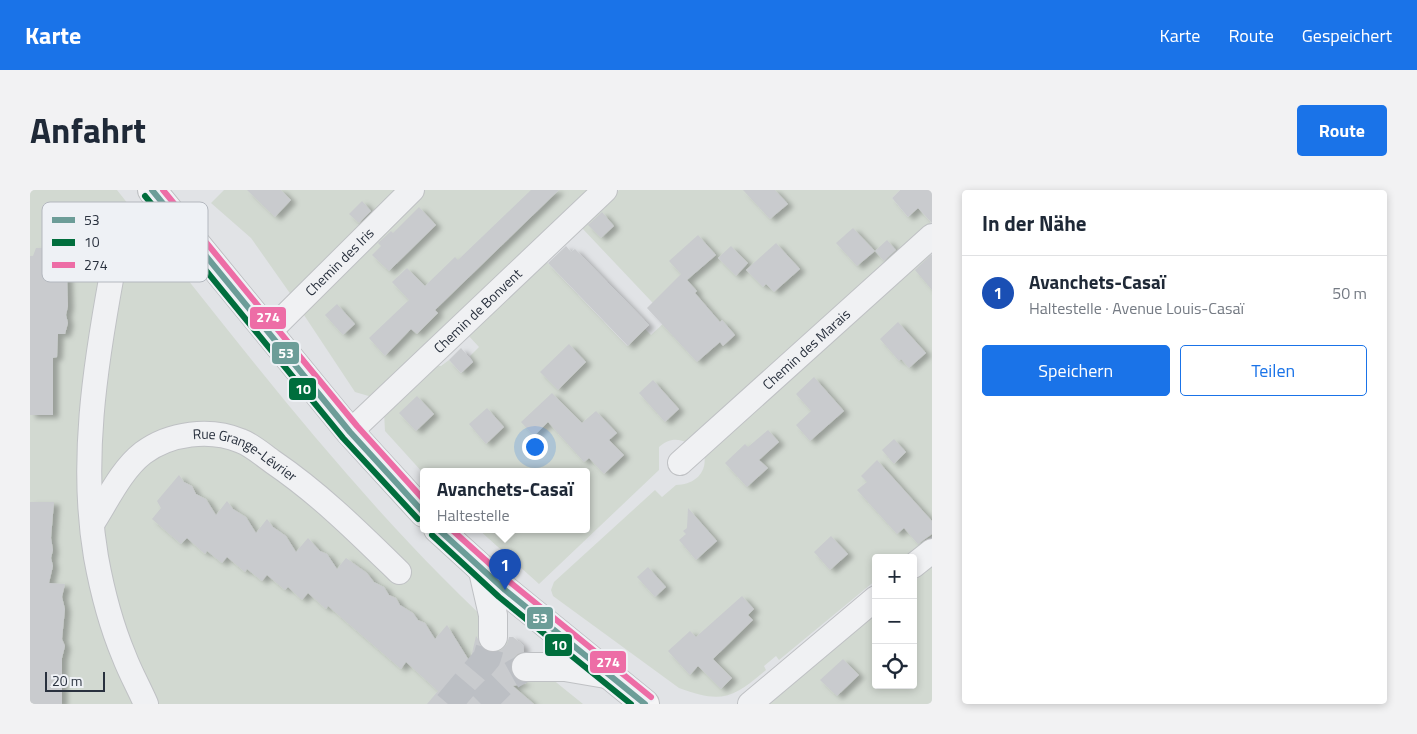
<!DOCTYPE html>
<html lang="de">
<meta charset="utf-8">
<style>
body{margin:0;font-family:"Titillium Web",sans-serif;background:#f2f2f3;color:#1f2937}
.controls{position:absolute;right:15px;bottom:15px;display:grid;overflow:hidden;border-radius:5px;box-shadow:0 2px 8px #0003}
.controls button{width:45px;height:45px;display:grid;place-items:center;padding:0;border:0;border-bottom:1px solid #e0e1e3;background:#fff;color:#1f2937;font:25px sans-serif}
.scale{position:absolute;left:15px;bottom:12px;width:60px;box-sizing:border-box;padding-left:5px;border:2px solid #29313e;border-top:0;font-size:14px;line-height:18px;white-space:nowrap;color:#29313e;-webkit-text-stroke:4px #eef1f5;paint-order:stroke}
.you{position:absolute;left:504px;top:256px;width:18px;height:18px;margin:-12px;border:4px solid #fff;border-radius:50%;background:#1a73e8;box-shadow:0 0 0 8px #1a73e833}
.badge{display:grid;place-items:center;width:32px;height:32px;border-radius:50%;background:#1a73e8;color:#fff;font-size:16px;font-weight:700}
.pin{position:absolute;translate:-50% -41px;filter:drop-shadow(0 1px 2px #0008)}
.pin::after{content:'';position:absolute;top:26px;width:18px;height:15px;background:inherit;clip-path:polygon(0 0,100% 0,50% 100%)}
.popup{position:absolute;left:390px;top:278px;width:170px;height:65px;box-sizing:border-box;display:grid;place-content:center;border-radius:5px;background:#fff;filter:drop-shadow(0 1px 4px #0005);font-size:16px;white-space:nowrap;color:#747a83}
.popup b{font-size:19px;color:#1f2937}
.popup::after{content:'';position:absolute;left:50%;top:100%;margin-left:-10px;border:10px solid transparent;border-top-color:#fff}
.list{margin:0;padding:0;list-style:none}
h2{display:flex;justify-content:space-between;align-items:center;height:65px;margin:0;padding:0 20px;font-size:21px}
h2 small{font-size:16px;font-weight:400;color:#747a83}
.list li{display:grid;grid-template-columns:32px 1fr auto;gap:15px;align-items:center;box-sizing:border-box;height:75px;padding:0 20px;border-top:1px solid #e0e1e3}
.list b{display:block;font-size:19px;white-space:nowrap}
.list p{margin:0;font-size:16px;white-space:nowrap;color:#747a83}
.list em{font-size:16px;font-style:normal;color:#747a83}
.actions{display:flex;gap:10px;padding:15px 20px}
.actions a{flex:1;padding:11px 0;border:1px solid #1a73e8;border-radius:5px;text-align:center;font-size:18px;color:#1a73e8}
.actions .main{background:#1a73e8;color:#fff}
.icon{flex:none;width:28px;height:28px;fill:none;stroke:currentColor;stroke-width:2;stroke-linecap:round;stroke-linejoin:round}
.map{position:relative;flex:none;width:902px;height:514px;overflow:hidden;border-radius:5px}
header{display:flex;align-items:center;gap:30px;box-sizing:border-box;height:70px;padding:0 25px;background:#1a73e8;color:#fff}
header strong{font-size:24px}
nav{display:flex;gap:28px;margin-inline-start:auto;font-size:18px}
.intro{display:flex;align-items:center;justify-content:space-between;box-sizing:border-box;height:120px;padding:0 30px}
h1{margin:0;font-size:35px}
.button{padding:12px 22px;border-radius:5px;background:#1a73e8;color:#fff;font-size:18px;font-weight:700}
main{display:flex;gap:30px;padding:0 30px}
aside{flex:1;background:#fff;border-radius:5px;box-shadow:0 2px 8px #0003}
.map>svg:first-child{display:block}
.green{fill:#d2d9d1}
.building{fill:#c9cbce;filter:url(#shadow)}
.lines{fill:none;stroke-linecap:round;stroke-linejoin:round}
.tertiary-tunnel{stroke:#bcbfc4;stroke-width:28;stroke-dasharray:28 14;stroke-linecap:butt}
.minor-casing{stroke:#bfc1c4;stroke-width:26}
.tertiary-casing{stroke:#bfc1c4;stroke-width:30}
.primary-casing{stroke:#bec0c3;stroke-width:30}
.minor{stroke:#f0f1f3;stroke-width:24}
.tertiary{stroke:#f0f1f3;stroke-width:28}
.primary{stroke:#f5f5f6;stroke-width:28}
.bus-1-casing{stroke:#eef1f5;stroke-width:10}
.bus-2-casing{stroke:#eef1f5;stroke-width:10}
.bus-3-casing{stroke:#eef1f5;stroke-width:10}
.bus-1{stroke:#6c9d98;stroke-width:6}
.bus-2{stroke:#006e3d;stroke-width:6}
.bus-3{stroke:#ed6da6;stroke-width:6}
.labels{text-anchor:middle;stroke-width:4;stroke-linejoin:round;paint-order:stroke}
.street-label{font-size:14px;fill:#29313e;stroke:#eef1f5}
.key{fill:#eef1f5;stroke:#b3b7be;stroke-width:1}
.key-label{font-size:14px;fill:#29313e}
.line-badge{stroke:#eef1f5;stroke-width:2}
.badge-label{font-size:14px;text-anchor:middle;font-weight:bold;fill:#fff}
</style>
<header>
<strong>Karte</strong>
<nav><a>Karte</a><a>Route</a><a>Gespeichert</a></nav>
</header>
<div class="intro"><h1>Anfahrt</h1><a class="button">Route</a></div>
<main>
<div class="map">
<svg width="902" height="514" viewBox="0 0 902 514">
<defs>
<filter id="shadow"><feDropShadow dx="5.5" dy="3" stdDeviation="2.5" flood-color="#0004"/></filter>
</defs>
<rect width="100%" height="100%" fill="#e1e3e6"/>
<!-- green -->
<g class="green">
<path d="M0 0H87C231 181 370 370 553 514H0Z"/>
<polygon points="194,0 377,0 264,109 221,48 181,13"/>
<polygon points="390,0 561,0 342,207 325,202 270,119"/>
<path d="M589 0H870L862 8 878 27 888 18 901 32 659 253C647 248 639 248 629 257V280L509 394 448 339H556V281H394V284L355 241 354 222 403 175 411 176 419 170 431 183 443 172 440 166 449 157 437 144 515 70 597 156 615 139 621 145 638 129 551 37Z"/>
<path d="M899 63 902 67V346L873 368H846V390L749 470 746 466 734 476 736 480C703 508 692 514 649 498L523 406 521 400 524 392 625 300 632 307 646 295C664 295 678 283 674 264Z"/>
<polygon points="902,376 902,514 736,514 846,423 846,495 883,495 883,392"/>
</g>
<!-- building -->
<g class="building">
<polygon points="217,0 251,0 261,10 245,27"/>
<polygon points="501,0 529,0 405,120 408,123 387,144 381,139 355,166 339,148 379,110 362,92 377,78 395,96 425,67 428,70"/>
<polygon points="713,0 745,0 758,14 740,29"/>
<polygon points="870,0 902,0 902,33 888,18 878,27 862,8"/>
<polygon points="332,11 341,21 329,33 319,24"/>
<polygon points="389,17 406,35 359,81 342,65 351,56 348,53 361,41 363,43"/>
<polygon points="572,22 584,36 571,48 558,35"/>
<polygon points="823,38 845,61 827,76 806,53"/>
<polygon points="668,45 686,65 657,90 667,101 665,103 690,132 692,130 705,145 693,156 690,152 667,172 617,118 651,84 639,71"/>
<polygon points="857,50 866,60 854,71 845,61"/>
<polygon points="746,53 770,79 744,102 736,94 733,97 716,80"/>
<polygon points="536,56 541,62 545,59 619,135 598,156 518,73"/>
<polygon points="701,56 718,73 706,86 688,68"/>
<polygon points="6,58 39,58 37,85 38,116 36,125 38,133 35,144 28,144 27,167 23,168 23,225 0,225 0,66 3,66"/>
<polygon points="902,64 902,100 885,80"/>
<polygon points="307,114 325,134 313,145 295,125"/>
<polygon points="868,132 896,163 879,178 871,169 869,171 850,149"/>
<polygon points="539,154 556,172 528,200 510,182"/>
<polygon points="431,158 443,172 431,183 419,170"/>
<polygon points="784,187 814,221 780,251 766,235 781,221 766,204"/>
<polygon points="623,190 649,219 635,232 609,203"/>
<polygon points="522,203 552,233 566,221 587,243 579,250 594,265 574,284 559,268 554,272 518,232 504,246 491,232"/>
<polygon points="387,206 404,224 386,241 369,223"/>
<polygon points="457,218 474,237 456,254 439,234"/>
<polygon points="738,240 749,252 729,270 738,278 717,297 695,273 715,254 718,257"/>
<polygon points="864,249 876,262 864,274 852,260"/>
<polygon points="847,270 902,331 902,344 888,354 874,338 867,344 827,300 837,292 831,286"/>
<polygon points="149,285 154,292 162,296 166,304 176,309 186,325 197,311 203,319 216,327 226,343 237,329 243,337 256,346 266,362 278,348 290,361 297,364 307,379 316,368 337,383 344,392 354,397 359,405 366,408 370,415 383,423 388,430 395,433 405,449 417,435 440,472 446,446 455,460 463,463 471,460 477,454 479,447 483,447 493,455 494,462 488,464 482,470 480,477 482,484 488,490 496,493 483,496 504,514 397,514 408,501 376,472 371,479 298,416 296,419 278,403 272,410 258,397 255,400 237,385 232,391 217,379 215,382 197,367 192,373 177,361 175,364 157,348 151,354 122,329 131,318 127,311"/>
<polygon points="0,312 24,312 21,348 23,360 21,368 23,376 19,393 35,394 32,407 35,419 32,449 35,456 32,468 32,514 0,514"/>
<polygon points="658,318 687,351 666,370 649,350 656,344 653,341 657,338"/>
<polygon points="801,346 818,364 800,380 784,362"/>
<polygon points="618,377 636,397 625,407 607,387"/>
<polygon points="712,406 724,419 718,425 723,430 683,469 702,488 691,499 668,476 660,485 638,461 660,441 666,447"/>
<polygon points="813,469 829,485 807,506 790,490"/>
</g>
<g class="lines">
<!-- tertiary-tunnel -->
<g class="tertiary-tunnel">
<polyline points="418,514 457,468 463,447"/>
<polyline points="451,514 478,487 496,477"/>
</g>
<defs>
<g id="minor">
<path d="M82 84C65 176 50 273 66 367 72 400 81 435 94 466 100 482 109 498 116 514"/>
<path id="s1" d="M238 143 382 0"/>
<path id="s2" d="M320 242 575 0"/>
<path id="s3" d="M650 273 902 46"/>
<path id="s4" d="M62 334C77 311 91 280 113 263 140 243 180 238 211 251 222 255 233 265 243 272 290 304 329 343 369 382"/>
<polyline points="883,376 902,361"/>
<polyline points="720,514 846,408"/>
</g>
<g id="tertiary">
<polyline points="453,381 463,425 463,447"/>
<polyline points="496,477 535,477 576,484"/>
</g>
<g id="primary">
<polyline points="122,0 320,242 394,323"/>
<polyline points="408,339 475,400 615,514"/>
</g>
</defs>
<!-- minor casing -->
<use href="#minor" class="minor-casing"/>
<!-- tertiary casing -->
<use href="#tertiary" class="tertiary-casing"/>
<!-- primary casing -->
<use href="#primary" class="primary-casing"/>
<!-- minor -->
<use href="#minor" class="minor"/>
<!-- tertiary -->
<use href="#tertiary" class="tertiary"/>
<!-- primary -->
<use href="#primary" class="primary"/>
<defs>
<g id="bus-1">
<polyline points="122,0 320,242 394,323"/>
<polyline points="408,339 475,400 615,514"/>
</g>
<g id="bus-2">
<polyline points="115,6 313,248 388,329"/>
<polyline points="402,345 469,407 601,514"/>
</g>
<g id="bus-3">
<polyline points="133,0 327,236 394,310"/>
<polyline points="421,339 481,393 621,507"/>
</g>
</defs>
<!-- bus-1 casing -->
<use href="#bus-1" class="bus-1-casing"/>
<!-- bus-2 casing -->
<use href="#bus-2" class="bus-2-casing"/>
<!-- bus-3 casing -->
<use href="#bus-3" class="bus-3-casing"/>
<!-- bus-1 -->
<use href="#bus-1" class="bus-1"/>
<!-- bus-2 -->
<use href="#bus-2" class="bus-2"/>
<!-- bus-3 -->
<use href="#bus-3" class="bus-3"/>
</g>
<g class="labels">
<!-- street labels -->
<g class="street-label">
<text dy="5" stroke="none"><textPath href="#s1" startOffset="101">Chemin des Iris</textPath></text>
<text dy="5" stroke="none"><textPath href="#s2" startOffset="176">Chemin de Bonvent</textPath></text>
<text dy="5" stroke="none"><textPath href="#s3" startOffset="170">Chemin des Marais</textPath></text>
<text dy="5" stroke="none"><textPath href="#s4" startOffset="199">Rue Grange-Lévrier</textPath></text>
</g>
</g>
<!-- legend -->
<rect x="12" y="12" width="166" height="80" rx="8" class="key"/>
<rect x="22" y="27" width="23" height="6" fill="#6c9d98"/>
<rect x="22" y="49" width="23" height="7" fill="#006e3d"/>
<rect x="22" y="72" width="23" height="6" fill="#ed6da6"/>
<g class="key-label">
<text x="54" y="35">53</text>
<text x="54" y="57">10</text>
<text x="54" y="80">274</text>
</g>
<g class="line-badge">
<rect x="219" y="116" width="38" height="24" rx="5" fill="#ed6da6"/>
<rect x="241" y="151" width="29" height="24" rx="5" fill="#6c9d98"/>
<rect x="258" y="187" width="29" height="24" rx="5" fill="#006e3d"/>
<rect x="496" y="416" width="28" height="24" rx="5" fill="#6c9d98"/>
<rect x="514" y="443" width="29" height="24" rx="5" fill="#006e3d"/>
<rect x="559" y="460" width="38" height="24" rx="5" fill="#ed6da6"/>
</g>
<g class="badge-label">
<text x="238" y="132">274</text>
<text x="256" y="168">53</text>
<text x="273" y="204">10</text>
<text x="510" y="433">53</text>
<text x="529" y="460">10</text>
<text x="578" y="477">274</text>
</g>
</svg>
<div class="controls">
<button>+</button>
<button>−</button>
<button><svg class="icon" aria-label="locate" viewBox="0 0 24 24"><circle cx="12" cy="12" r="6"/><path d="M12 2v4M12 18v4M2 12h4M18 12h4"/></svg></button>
</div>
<div class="scale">20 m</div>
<div class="you"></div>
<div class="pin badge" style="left:475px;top:400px;background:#1a4fb4">1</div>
<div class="popup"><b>Avanchets-Casaï</b>Haltestelle</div>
</div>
<aside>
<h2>In der Nähe<small></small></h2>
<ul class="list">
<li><span class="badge" style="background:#1a4fb4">1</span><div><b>Avanchets-Casaï</b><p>Haltestelle · Avenue Louis-Casaï</p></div><em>50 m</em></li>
</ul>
<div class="actions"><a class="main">Speichern</a><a>Teilen</a></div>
</aside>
</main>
